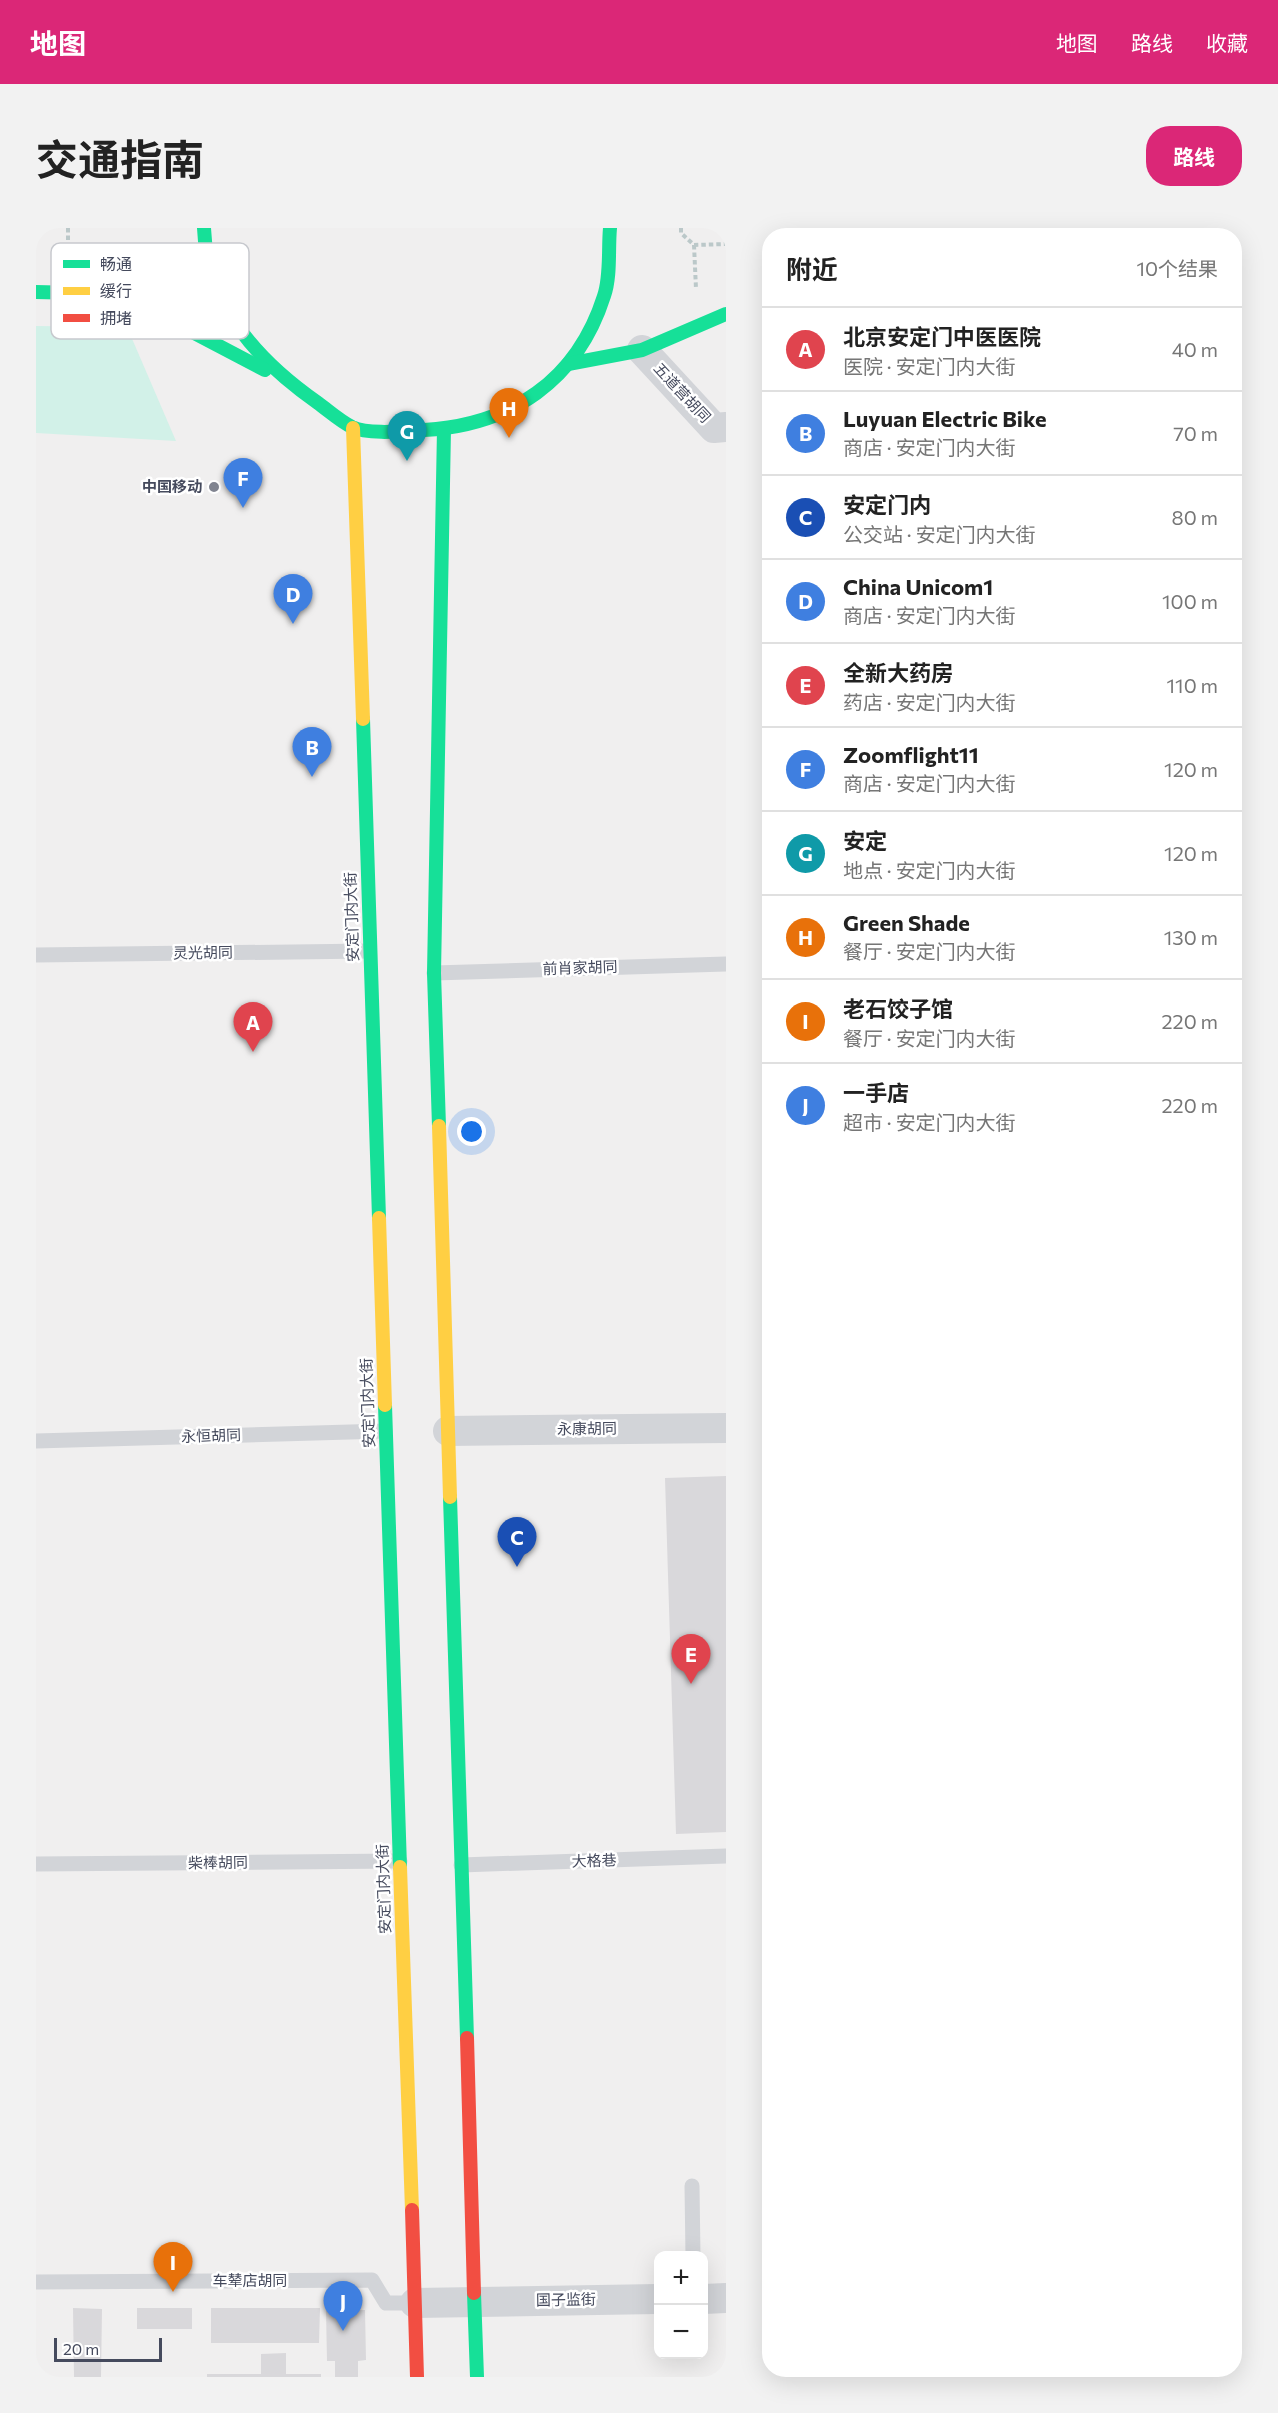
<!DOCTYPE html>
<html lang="zh">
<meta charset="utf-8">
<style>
body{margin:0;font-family:Commissioner,"Noto Sans SC",sans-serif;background:#f2f2f2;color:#222}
.controls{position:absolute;right:18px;bottom:18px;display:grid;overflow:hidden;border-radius:12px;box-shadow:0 6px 24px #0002}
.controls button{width:54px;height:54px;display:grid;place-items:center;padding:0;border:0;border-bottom:2px solid #e0e0e0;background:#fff;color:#222;font:30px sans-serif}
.scale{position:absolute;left:18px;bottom:15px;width:108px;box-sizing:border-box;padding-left:6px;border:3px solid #454a5d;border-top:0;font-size:16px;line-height:21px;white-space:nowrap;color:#454a5d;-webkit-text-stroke:4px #fff;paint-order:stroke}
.you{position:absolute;left:436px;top:904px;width:21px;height:21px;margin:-15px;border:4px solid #fff;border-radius:50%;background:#1a73e8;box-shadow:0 0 0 9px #1a73e833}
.badge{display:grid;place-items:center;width:39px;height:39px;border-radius:50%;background:#db2777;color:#fff;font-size:20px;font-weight:700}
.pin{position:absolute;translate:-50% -50px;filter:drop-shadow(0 2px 3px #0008)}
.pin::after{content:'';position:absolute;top:32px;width:21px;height:18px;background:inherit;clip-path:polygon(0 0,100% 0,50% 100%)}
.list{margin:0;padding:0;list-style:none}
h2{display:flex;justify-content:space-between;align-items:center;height:78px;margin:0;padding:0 24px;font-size:26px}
h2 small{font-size:20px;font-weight:400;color:#767676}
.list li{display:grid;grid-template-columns:39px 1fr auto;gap:18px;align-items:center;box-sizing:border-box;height:84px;padding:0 24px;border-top:2px solid #e0e0e0}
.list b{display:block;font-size:22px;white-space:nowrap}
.list p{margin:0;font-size:20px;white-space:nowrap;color:#767676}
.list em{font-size:20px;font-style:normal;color:#767676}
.map{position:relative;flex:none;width:690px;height:2149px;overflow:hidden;border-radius:24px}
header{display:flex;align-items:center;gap:36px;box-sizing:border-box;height:84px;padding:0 30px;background:#db2777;color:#fff}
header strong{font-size:28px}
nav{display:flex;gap:33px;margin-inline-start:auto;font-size:21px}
.intro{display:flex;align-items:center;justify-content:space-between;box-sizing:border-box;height:144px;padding:0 36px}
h1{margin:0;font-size:42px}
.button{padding:15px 27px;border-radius:24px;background:#db2777;color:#fff;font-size:21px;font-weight:700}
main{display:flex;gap:36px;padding:0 36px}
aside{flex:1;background:#fff;border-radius:24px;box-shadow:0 6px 24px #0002}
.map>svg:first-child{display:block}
.green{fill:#d2f1e8}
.building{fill:#d9d8db}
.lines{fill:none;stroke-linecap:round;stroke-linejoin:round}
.path{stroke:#bbc8c9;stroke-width:4;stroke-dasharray:4.5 3;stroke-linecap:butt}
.lane{stroke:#d2d4d8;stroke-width:15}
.street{stroke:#d2d4d8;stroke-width:30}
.fast{stroke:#16e098;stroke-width:14}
.slow{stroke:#ffcf43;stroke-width:14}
.jam{stroke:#f24e42;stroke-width:14}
.poi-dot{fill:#818490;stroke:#fff;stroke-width:2}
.labels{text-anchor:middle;stroke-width:5;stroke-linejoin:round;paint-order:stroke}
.street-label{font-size:15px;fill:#454a5d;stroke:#fff}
.poi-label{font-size:15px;font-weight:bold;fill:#454a5d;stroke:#fff;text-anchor:end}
.key{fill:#fff;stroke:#c7c9ce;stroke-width:1.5}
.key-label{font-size:16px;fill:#454a5d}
</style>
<header>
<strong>地图</strong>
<nav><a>地图</a><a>路线</a><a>收藏</a></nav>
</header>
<div class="intro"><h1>交通指南</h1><a class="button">路线</a></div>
<main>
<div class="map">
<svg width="690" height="2149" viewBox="0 0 690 2149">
<rect width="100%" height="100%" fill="#f0efef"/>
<!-- green -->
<polygon class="green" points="0,98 91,99 140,213 0,205"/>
<!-- building -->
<g class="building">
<polygon points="690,1248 690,1604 640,1606 629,1250"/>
<polygon points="37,2080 66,2081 65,2149 38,2149"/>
<rect x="101" y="2080" width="55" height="21"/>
<polygon points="175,2080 284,2080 283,2115 175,2115"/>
<polygon points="329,2082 330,2132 322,2133 322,2149 299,2149 299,2133 291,2133 290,2083"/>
<polygon points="250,2125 250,2146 285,2146 285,2149 171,2149 171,2146 225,2146 225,2126"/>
</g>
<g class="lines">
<!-- path -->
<g class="path">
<polyline points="32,0 32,25 125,22"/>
<polyline points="645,0 645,5 658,17 690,16"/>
<polyline points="658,17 660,61"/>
</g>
<!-- lane -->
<g class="lane">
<polyline points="0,727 333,723"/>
<polyline points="398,745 690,736"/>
<polyline points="0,1213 349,1203"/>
<polyline points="0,1636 364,1633"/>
<polyline points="425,1637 690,1628"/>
<polyline points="656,1958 657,2028"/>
<polyline points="0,2054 336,2052 350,2075 379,2075"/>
</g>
<!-- street -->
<g class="street">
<polyline points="606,122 678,200 690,199"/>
<polyline points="412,1203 690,1200"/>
<polyline points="668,2071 690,2070"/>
<polyline points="379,2075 622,2071"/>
</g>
<!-- fast -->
<g class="fast">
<path d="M168 0C171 78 222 133 282 175 293 183 304 193 316 199 333 207 369 203 388 202 475 197 541 153 568 68 575 48 572 21 574 0"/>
<polyline points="0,64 84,66 229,142"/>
<polyline points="532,136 606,122 690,86"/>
<polyline points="327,491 343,990"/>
<polyline points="403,898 398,745 408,201"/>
<polyline points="349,1177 364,1639"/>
<polyline points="414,1269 431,1810"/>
<polyline points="438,2065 441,2149"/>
</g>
<!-- slow -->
<g class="slow">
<polyline points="317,200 327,491"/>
<polyline points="403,898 414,1269"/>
<polyline points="343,990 349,1177"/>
<polyline points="364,1639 376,1982"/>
</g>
<!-- jam -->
<g class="jam">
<polyline points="431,1810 438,2065"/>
<polyline points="376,1982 381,2149"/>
</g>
</g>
<!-- markers -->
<circle class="poi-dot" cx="178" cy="259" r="6"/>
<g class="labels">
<!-- street labels -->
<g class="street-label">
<text transform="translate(646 165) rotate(47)" y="5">五道营胡同</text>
<text transform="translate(316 689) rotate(-92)" y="5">安定门内大街</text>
<text transform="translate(167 725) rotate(-1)" y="5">灵光胡同</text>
<text transform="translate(544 740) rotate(-2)" y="5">前肖家胡同</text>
<text transform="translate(332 1175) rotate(-92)" y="5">安定门内大街</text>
<text transform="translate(551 1201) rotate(-1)" y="5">永康胡同</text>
<text transform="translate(175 1208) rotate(-2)" y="5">永恒胡同</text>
<text transform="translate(558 1633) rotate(-2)" y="5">大格巷</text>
<text transform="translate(182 1635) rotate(-1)" y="5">柴棒胡同</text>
<text transform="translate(348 1661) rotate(-92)" y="5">安定门内大街</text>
<text x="214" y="2058">车辇店胡同</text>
<text transform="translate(530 2072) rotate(-1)" y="5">国子监街</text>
</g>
<!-- poi labels -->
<g class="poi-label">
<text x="166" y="264">中国移动</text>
</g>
</g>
<!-- legend -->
<rect x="15" y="15" width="198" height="96" rx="9" class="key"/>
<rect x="27" y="32" width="27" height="8" fill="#16e098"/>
<rect x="27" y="59" width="27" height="8" fill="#ffcf43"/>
<rect x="27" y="86" width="27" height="8" fill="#f24e42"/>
<g class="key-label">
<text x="64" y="42">畅通</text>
<text x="64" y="69">缓行</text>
<text x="64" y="96">拥堵</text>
</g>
</svg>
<div class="controls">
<button>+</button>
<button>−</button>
</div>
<div class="scale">20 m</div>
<div class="you"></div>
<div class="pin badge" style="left:217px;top:824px;background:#e0444e">A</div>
<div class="pin badge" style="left:276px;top:549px;background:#3f7fe0">B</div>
<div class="pin badge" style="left:481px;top:1339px;background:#1a4fb4">C</div>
<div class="pin badge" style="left:257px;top:396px;background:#3f7fe0">D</div>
<div class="pin badge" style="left:655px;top:1456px;background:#e0444e">E</div>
<div class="pin badge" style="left:207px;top:280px;background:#3f7fe0">F</div>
<div class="pin badge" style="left:371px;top:233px;background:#0f9aa8">G</div>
<div class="pin badge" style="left:473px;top:210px;background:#e8710a">H</div>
<div class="pin badge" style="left:137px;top:2064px;background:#e8710a">I</div>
<div class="pin badge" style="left:307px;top:2103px;background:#3f7fe0">J</div>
</div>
<aside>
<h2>附近<small>10个结果</small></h2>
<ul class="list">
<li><span class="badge" style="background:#e0444e">A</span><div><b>北京安定门中医医院</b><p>医院 · 安定门内大街</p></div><em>40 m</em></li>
<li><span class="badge" style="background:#3f7fe0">B</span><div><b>Luyuan Electric Bike</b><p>商店 · 安定门内大街</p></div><em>70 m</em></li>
<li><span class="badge" style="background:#1a4fb4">C</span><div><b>安定门内</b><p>公交站 · 安定门内大街</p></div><em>80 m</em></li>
<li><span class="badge" style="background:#3f7fe0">D</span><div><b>China Unicom1</b><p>商店 · 安定门内大街</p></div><em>100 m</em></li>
<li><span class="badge" style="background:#e0444e">E</span><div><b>全新大药房</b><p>药店 · 安定门内大街</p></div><em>110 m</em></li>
<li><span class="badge" style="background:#3f7fe0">F</span><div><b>Zoomflight11</b><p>商店 · 安定门内大街</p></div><em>120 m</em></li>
<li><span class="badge" style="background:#0f9aa8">G</span><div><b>安定</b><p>地点 · 安定门内大街</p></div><em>120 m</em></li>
<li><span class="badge" style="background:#e8710a">H</span><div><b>Green Shade</b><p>餐厅 · 安定门内大街</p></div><em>130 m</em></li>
<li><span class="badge" style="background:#e8710a">I</span><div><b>老石饺子馆</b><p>餐厅 · 安定门内大街</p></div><em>220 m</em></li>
<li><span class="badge" style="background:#3f7fe0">J</span><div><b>一手店</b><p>超市 · 安定门内大街</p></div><em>220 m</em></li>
</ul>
</aside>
</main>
